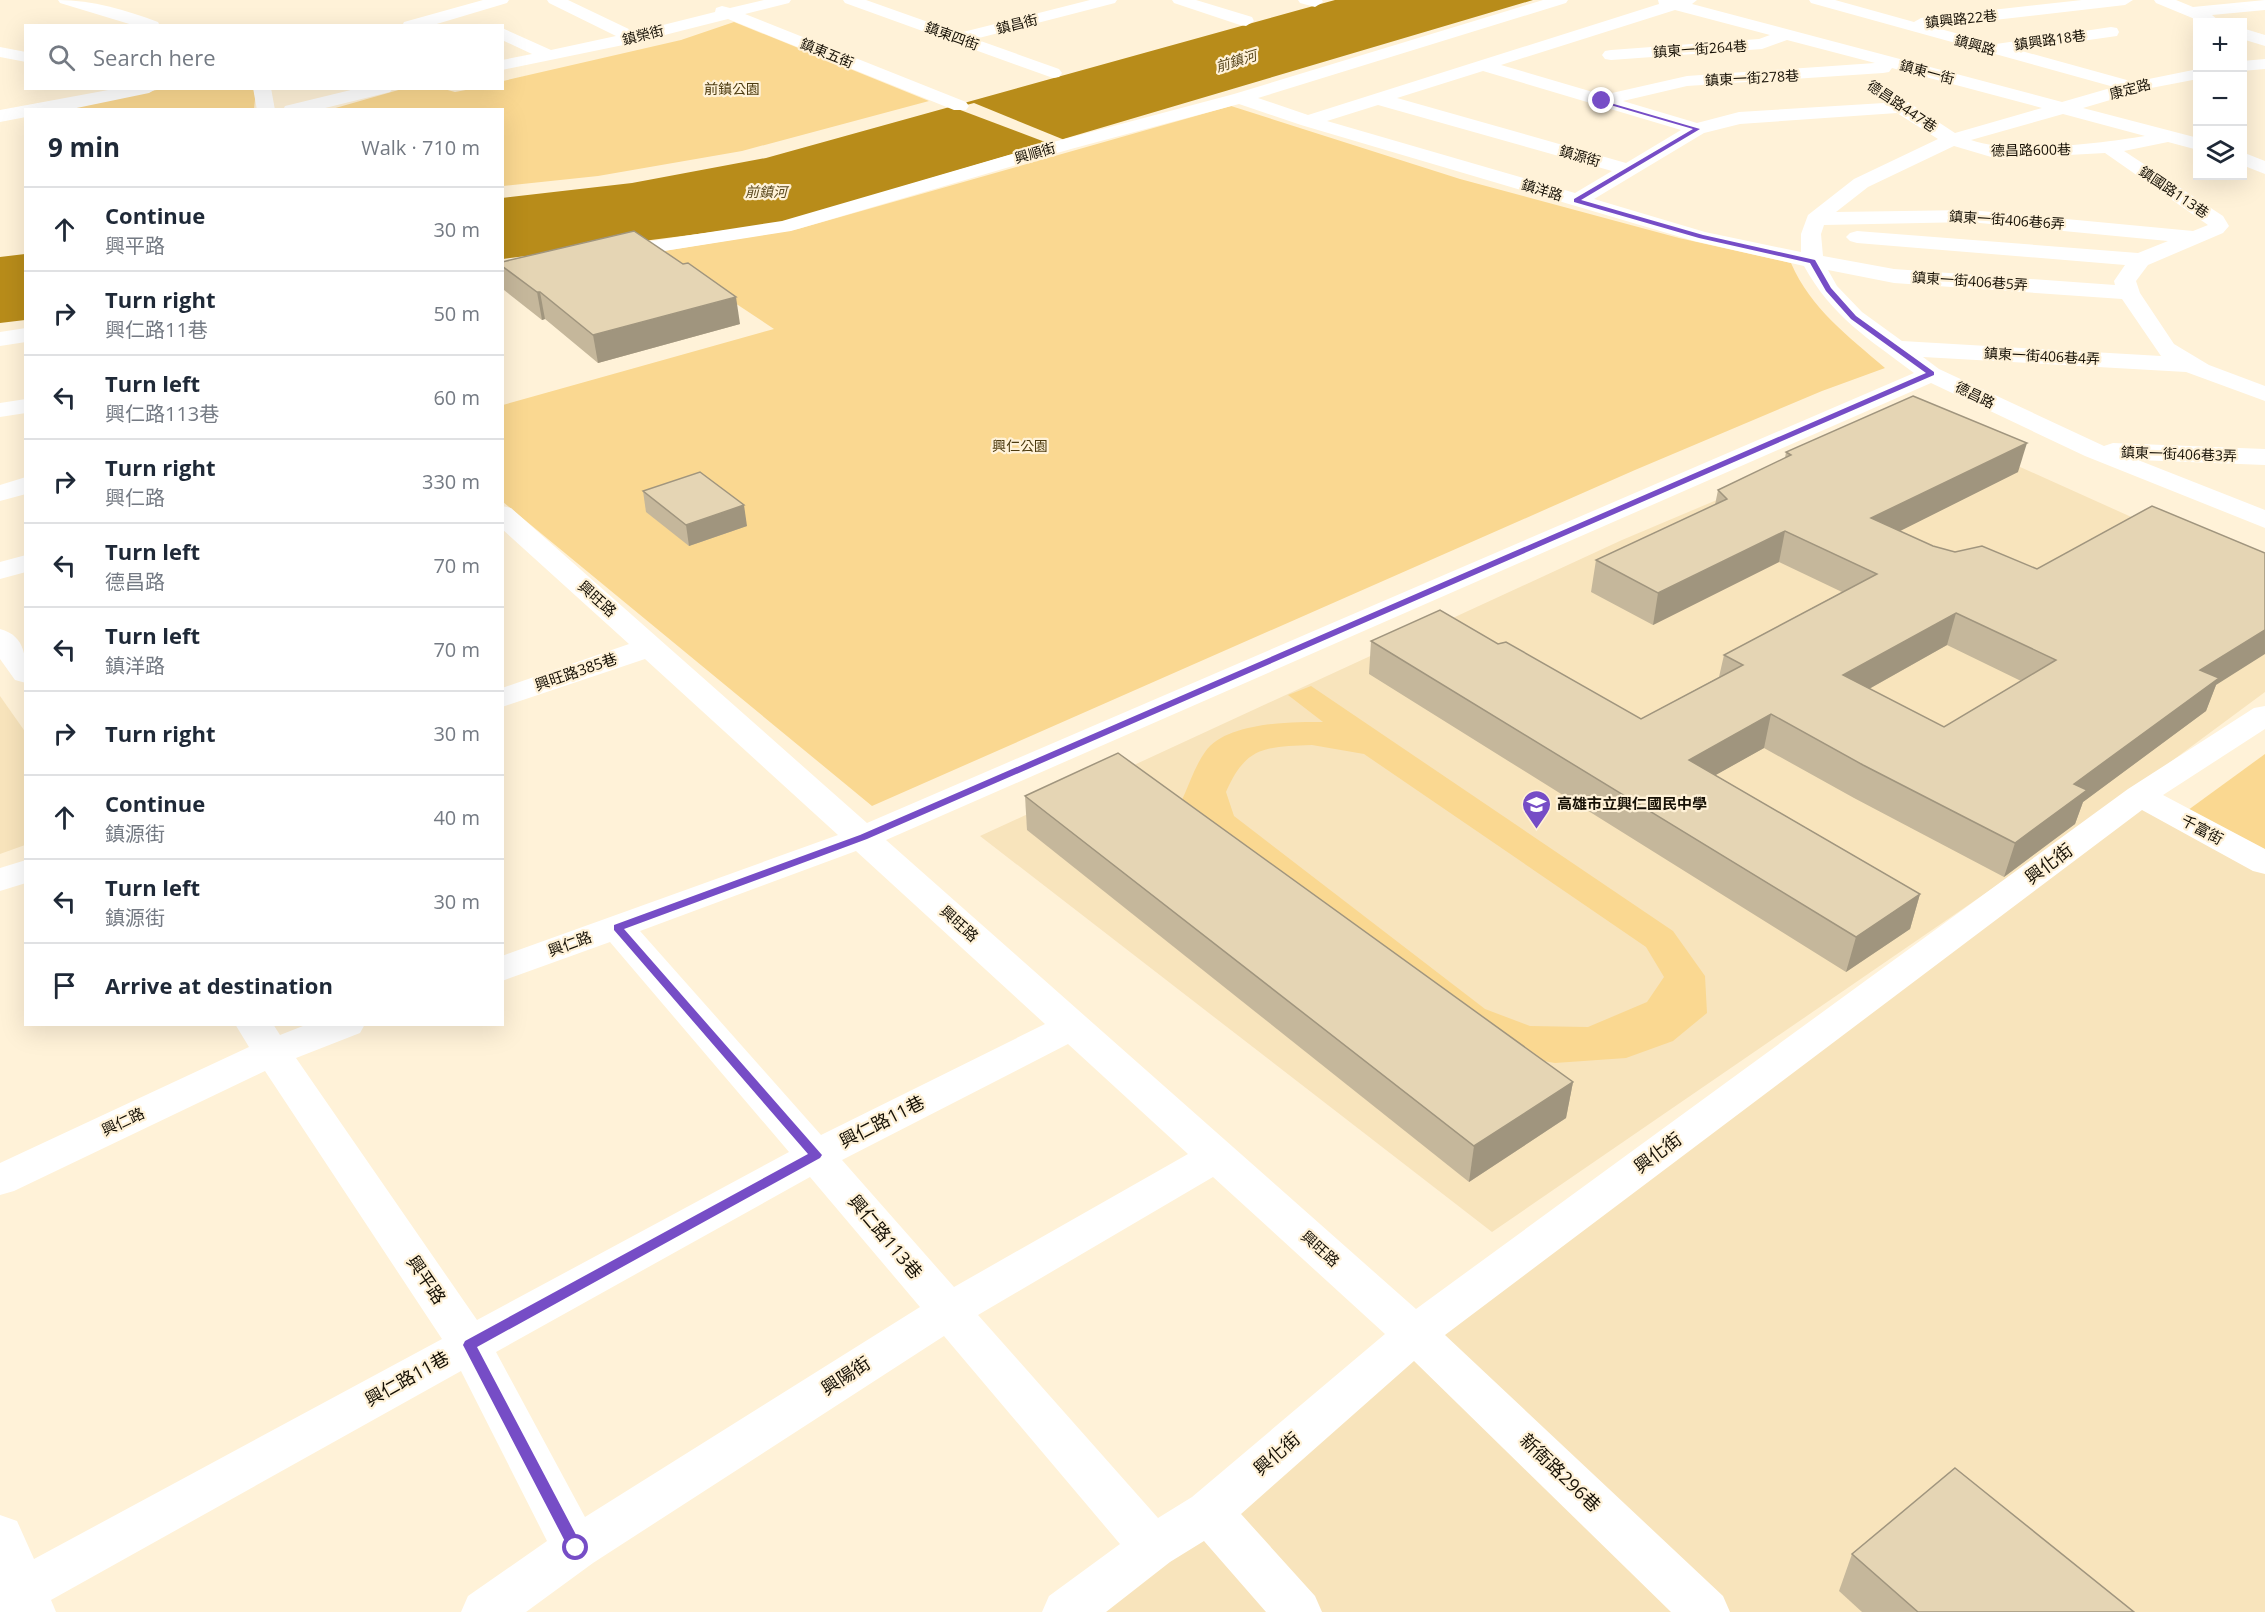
<!DOCTYPE html>
<meta charset="utf-8">
<style>
body{margin:0;font-family:"Open Sans","Noto Sans TC",sans-serif;background:#f2f2f3;color:#1f2937}
.controls{position:absolute;right:18px;top:18px;display:grid;overflow:hidden;border-radius:0px;box-shadow:0 6px 24px #0002}
.controls button{width:54px;height:54px;display:grid;place-items:center;padding:0;border:0;border-bottom:2px solid #e0e1e3;background:#fff;color:#1f2937;font:30px sans-serif}
.stop{position:absolute;width:18px;height:18px;margin:-14px;border:4px solid #764dc6;border-radius:50%;background:#fff}
.stop.end{background:#764dc6;border-color:#fff;box-shadow:0 2px 6px #0008}
.list{margin:0;padding:0;list-style:none}
h2{display:flex;justify-content:space-between;align-items:center;height:78px;margin:0;padding:0 24px;font-size:26px}
h2 small{font-size:20px;font-weight:400;color:#747a83}
.list li{display:grid;grid-template-columns:39px 1fr auto;gap:18px;align-items:center;box-sizing:border-box;height:84px;padding:0 24px;border-top:2px solid #e0e1e3}
.list b{display:block;font-size:22px;white-space:nowrap}
.list p{margin:0;font-size:20px;white-space:nowrap;color:#747a83}
.list em{font-size:20px;font-style:normal;color:#747a83}
.icon{flex:none;width:33px;height:33px;fill:none;stroke:currentColor;stroke-width:2;stroke-linecap:round;stroke-linejoin:round}
.map{position:relative;flex:none;width:2265px;height:1612px;overflow:hidden}
.search{position:absolute;background:#fff;box-shadow:0 6px 24px #0002;left:24px;top:24px;width:480px;height:66px;display:flex;align-items:center;gap:15px;box-sizing:border-box;padding:0 21px;border-radius:0px;color:#747a83;font-size:22px}
.panel{position:absolute;background:#fff;box-shadow:0 6px 24px #0002;left:24px;top:108px;width:480px;height:918px;border-radius:0px}
.map>svg:first-child{display:block}
.built{fill:#f8e4bc}
.green{fill:#fad891;fill-rule:evenodd}
.water{fill:#b88c1a}
.pier{fill:#fff2d8}
.lines{fill:none;stroke-linecap:round;stroke-linejoin:round}
.street{fill:#fff;fill-rule:evenodd}
.wall{fill:#c5b79b;fill-rule:evenodd}
.shaded-wall{fill:#a0957e}
.building{fill:#e5d5b4;stroke:#a0957e;stroke-width:1.5;fill-rule:evenodd}
.route{fill:#764dc6}
.labels{text-anchor:middle;stroke-width:4.5;stroke-linejoin:round;paint-order:stroke}
.far-street-label{font-size:14px;fill:#161005;stroke:#fff2d8}
.far-water-label{font-size:14px;font-style:italic;fill:#59471d;stroke:#fff2d8}
.far-park-label{font-size:14px;fill:#4d3b10;stroke:#fff2d8}
.street-label{font-size:15px;fill:#161005;stroke:#fff2d8}
.poi-label{font-size:15px;font-weight:bold;fill:#161005;stroke:#fff2d8;text-anchor:start}
.near-street-label{font-size:18px;fill:#161005;stroke:#fff2d8}
</style>
<div class="map">
<svg width="2265" height="1612" viewBox="0 0 2265 1612">
<rect width="100%" height="100%" fill="#fff2d8"/>
<!-- built -->
<g class="built">
<polygon points="1911,418 2265,577 2265,692 2088,823 1492,1232 980,836 1622,540"/>
<polygon points="0,696 26,733 25,845 0,854"/>
<polygon points="2140,796 2265,863 2265,1612 1067,1612"/>
</g>
<!-- green -->
<g class="green">
<polygon points="734,22 929,101 742,151 598,176 503,186 502,110 332,109 402,89 444,89 455,92 471,89 502,88 503,81 681,40"/>
<polygon points="162,89 256,89 254,109 71,110 67,107"/>
<path d="M1231 106 1460 179 1679 238 1791 263C1811 309 1848 336 1885 368L1822 391 1635 470 872 806 503 502V405L774 329 658 252 798 229Z"/>
<path d="M1311 686 1673 931 1705 976 1707 1013 1673 1041 1626 1058 1555 1063 1498 1053 1181 802C1189 785 1195 766 1205 752 1226 722 1291 722 1323 722L1288 695ZM1312 745 1364 754 1646 947 1664 977 1647 1002 1588 1027 1530 1026 1485 1009 1234 816 1226 792C1246 746 1265 747 1312 745Z"/>
<polygon points="2265,754 2265,855 2184,813"/>
</g>
<!-- water -->
<g class="water">
<polygon points="1335,0 1533,0 776,224 503,259 502,198 632,183 766,158"/>
<polygon points="25,254 25,320 0,323 0,257"/>
</g>
<!-- pier -->
<polygon class="pier" points="974,103 1067,141 1053,145 955,108"/>
<g class="lines">
<!-- street -->
<g class="street">
<path d="M58 0C93 0 125 10 158 22L160 26H136L60 3Z"/>
<polygon points="483,0 509,0 507,3 430,26 402,26 404,22"/>
<polygon points="547,0 568,0 635,32 715,12 716,8 722,6 730,8 764,0 791,0 789,3 745,14 966,102 969,106 966,110 954,110 728,19 633,43 502,70 502,60 532,54 502,40 502,28 551,50 616,36 549,3"/>
<polygon points="843,0 866,0 959,33 1090,0 1117,0 1115,3 975,39 1059,69 1062,73 1059,77 1053,78 845,3"/>
<polygon points="1172,0 1196,0 1252,17 1254,21 1246,26 1240,25 1174,3"/>
<polygon points="1298,0 1322,0 1323,2 1315,7 1300,3"/>
<path d="M1543 0H1568L1566 3 1258 98 1308 115 1659 4 1658 0H1697L1692 4 2062 102 2114 87 1811 3 1809 0H1835L1914 22 1921 18 2082 0H2133L2125 5 1933 27 1996 44 2111 27 2117 28 2119 32 2117 36 2018 50 2134 82 2198 69V79L2151 88 2083 108 2198 138V150L2168 142 2124 151 2223 216 2229 226 2223 233 2148 265 2136 281 2140 293 2174 344 2209 365 2265 386V401L2186 372 1923 357 1939 369 2104 446 2113 443 2265 449V465L2138 460 2265 510V528L2085 456 1931 383 886 840 1416 1309 2128 789 2254 708 2265 706V729L2163 795 2265 849V874L2253 871 2142 810 1445 1335 1723 1596 1730 1612H1671L1414 1361 1241 1514 1315 1596 1322 1612H1266L1204 1541 1170 1562 1106 1612H1042L1049 1596 1120 1544 944 1336 593 1563 526 1612H461L468 1596 547 1541 461 1371 51 1600 56 1612H0V1515L17 1521 34 1559 442 1339 265 1071 14 1191 0 1195V1163L249 1047 235 1024H273L280 1035 308 1024H365L360 1033 296 1058 477 1320 789 1152 610 942 502 981V956L838 835 645 659 502 707V688L629 644 502 529V506L511 508 867 823 1914 373C1869 339 1832 317 1804 266L1694 241 1301 125 1239 104 1071 149 791 231 613 259 605 258 602 253 605 248 613 247 782 221 1057 141 1234 94ZM1675 10 1770 35 1759 39 1611 50 1605 51 1602 55 1605 59 1611 60 1762 49 1787 40 1875 63 1687 76 1603 95 1501 65ZM1892 68 2042 108 1955 133 1888 89H1876L1873 93 1884 103 1739 112 1697 123 1623 101 1687 86 1883 73 1889 72ZM1483 71 1681 130 1626 163 1397 98ZM1378 105 1612 171 1575 193 1327 121ZM1897 113 1938 139 1854 179 1808 215 1801 234V252L1705 232 1594 199 1704 133 1740 124ZM2063 114 2145 136C2103 143 2010 155 1971 140ZM1954 146 1998 159 2105 153 2208 225 2193 231 1970 210 1836 212 1868 187ZM1970 222 2168 241 2138 253 1857 231 1850 233 1846 237 1850 241 1857 243 2125 265 2114 281 2115 285 1894 269 1823 256 1821 234 1824 225ZM1828 270 1894 283 2122 299 2161 356 1902 341 1862 312 1837 286ZM856 851 1045 1024 821 1135 640 931ZM1068 1044 1188 1154 954 1287 842 1160ZM810 1177 920 1307 585 1517 496 1352ZM1213 1177 1385 1334 1192 1497 1158 1518 978 1315Z"/>
<polygon points="2154,0 2176,0 2193,7 2265,0 2265,10 2212,15 2218,20 2217,22 2202,22 2156,3"/>
<polygon points="2242,28 2265,35 2265,46 2242,39"/>
<polygon points="0,47 26,52 26,62 0,57"/>
<polygon points="2265,59 2265,69 2242,71 2242,61"/>
<polygon points="119,88 158,88 149,93 67,110 26,110 26,117 0,122 0,110"/>
<polygon points="253,88 271,88 275,110 257,110"/>
<polygon points="359,88 393,88 390,92 317,110 283,110 285,106"/>
<polygon points="2242,152 2265,161 2265,174 2242,165"/>
<polygon points="26,328 26,342 0,346 0,332"/>
<polygon points="26,399 26,413 0,417 0,403"/>
<polygon points="26,477 26,494 0,501 0,485"/>
<polygon points="26,555 26,572 0,579 0,562"/>
<path d="M0 629C27 636 26 660 26 683L15 680 0 659Z"/>
<polygon points="26,860 26,883 0,891 0,868"/>
</g>
</g>
<!-- wall -->
<g class="wall">
<polygon points="502,262 740,324 598,363 545,319 542,320 504,290 502,284"/>
<path d="M1786 452 2018 472 1900 531 2216 685 2206 711 2083 802 2075 824 2004 877 1854 798 1764 748 1715 775 1920 894 1910 929 1846 972 1369 674 1371 641 1498 644 1641 719 1719 677 1724 655 1842 592 1779 562 1653 625 1591 592 1596 560 1715 505 1718 490 1785 458ZM1947 645 2021 681 1944 727 1869 689Z"/>
<polygon points="643,491 747,526 689,546 646,512"/>
<polygon points="1025,796 1573,1082 1566,1118 1469,1182 1027,830"/>
<polygon points="1852,1554 2134,1612 1862,1612 1839,1591"/>
</g>
<!-- shaded-wall -->
<g class="shaded-wall">
<polygon points="537,292 540,292 545,319 542,320"/>
<polygon points="736,297 740,324 598,363 593,335"/>
<polygon points="2027,443 2018,472 1864,549 1871,518"/>
<polygon points="744,505 747,526 689,546 686,525"/>
<polygon points="1785,531 1779,562 1653,625 1658,593"/>
<polygon points="1956,613 1947,645 1835,708 1843,675"/>
<polygon points="2265,630 2265,654 2216,685 2206,711 2083,802 2075,824 2004,877 2015,843 2074,784 2200,670"/>
<polygon points="1771,714 1764,748 1682,794 1689,760"/>
<polygon points="1920,894 1910,929 1846,972 1856,937"/>
<polygon points="1573,1082 1566,1118 1469,1182 1474,1146"/>
</g>
<!-- building -->
<g class="building">
<polygon points="634,231 683,264 688,263 736,297 593,335 540,292 537,292 502,266 502,262"/>
<path d="M1913 396 2027 443 1871 518 1933 546 1955 552 1982 546 2037 569 2152 506 2265 553V630L2200 670 2219 678 2074 784 2087 790 2015 843 1863 765 1771 714 1689 760 1920 894 1856 937 1371 641 1440 610 1498 644 1506 642 1641 719 1743 665 1724 655 1877 574 1785 531 1658 593 1596 560 1727 499 1718 490 1791 455 1786 452ZM1956 613 2056 660 1944 727 1843 675Z"/>
<polygon points="700,472 744,505 686,525 643,491"/>
<polygon points="1118,753 1573,1082 1474,1146 1025,796"/>
<polygon points="1955,1468 2134,1612 1918,1612 1852,1554"/>
</g>
<!-- route -->
<polygon class="route" points="1600,100 1700,129 1581,200 1703,235 1815,260 1831,288 1856,316 1934,372 1934,375 867,839 624,929 822,1155 820,1158 477,1347 583,1548 581,1553 576,1555 571,1553 463,1345 465,1341 808,1154 614,930 614,925 860,835 1926,373 1851,319 1826,291 1810,263 1699,238 1574,202 1574,199 1693,129 1600,102"/>
<!-- icons -->
<defs>
<symbol id="school-pin" viewBox="-11 -11 22 30"><path d="M0 17L-7.5 6A9.5 9.5 0 1 1 7.5 6Z" fill="#764dc6" stroke="#fff2d8"/><path d="M0-5L7-2L0 1L-7-2ZM-4 1L0 2.5L4 1V4Q0 6-4 4Z" fill="#fff"/></symbol>
</defs>
<g fill-rule="evenodd">
<use href="#school-pin" x="1520" y="788" width="33" height="45"/>
</g>
<g class="labels">
<!-- far-street labels -->
<g class="far-street-label">
<text transform="translate(1961 19) rotate(-6)" y="5">鎮興路22巷</text>
<text transform="translate(1017 24) rotate(-14)" y="5">鎮昌街</text>
<text transform="translate(643 35) rotate(-14)" y="5">鎮榮街</text>
<text transform="translate(952 36) rotate(20)" y="5">鎮東四街</text>
<text transform="translate(2050 40) rotate(-8)" y="5">鎮興路18巷</text>
<text transform="translate(1975 45) rotate(15)" y="5">鎮興路</text>
<text transform="translate(1700 49) rotate(-4)" y="5">鎮東一街264巷</text>
<text transform="translate(827 53) rotate(22)" y="5">鎮東五街</text>
<text transform="translate(1927 72) rotate(15)" y="5">鎮東一街</text>
<text transform="translate(1752 78) rotate(-3)" y="5">鎮東一街278巷</text>
<text transform="translate(2130 89) rotate(-15)" y="5">康定路</text>
<text transform="translate(1902 106) rotate(34)" y="5">德昌路447巷</text>
<text transform="translate(2031 150) rotate(-1)" y="5">德昌路600巷</text>
<text transform="translate(1035 153) rotate(-16)" y="5">興順街</text>
<text transform="translate(1580 156) rotate(16)" y="5">鎮源街</text>
<text transform="translate(1542 190) rotate(17)" y="5">鎮洋路</text>
<text transform="translate(2174 192) rotate(34)" y="5">鎮國路113巷</text>
<text transform="translate(2007 220) rotate(4)" y="5">鎮東一街406巷6弄</text>
<text transform="translate(1970 281) rotate(4)" y="5">鎮東一街406巷5弄</text>
<text transform="translate(2042 356) rotate(3)" y="5">鎮東一街406巷4弄</text>
<text transform="translate(1975 395) rotate(26)" y="5">德昌路</text>
<text transform="translate(2179 454) rotate(2)" y="5">鎮東一街406巷3弄</text>
</g>
<!-- far-water labels -->
<g class="far-water-label">
<text transform="translate(1236 61) rotate(-17)" y="5">前鎮河</text>
<text x="766" y="197">前鎮河</text>
</g>
<!-- far-park labels -->
<g class="far-park-label">
<text x="732" y="94">前鎮公園</text>
<text x="1020" y="451">興仁公園</text>
</g>
<!-- street labels -->
<g class="street-label">
<text transform="translate(597 599) rotate(42)" y="5">興旺路</text>
<text transform="translate(576 672) rotate(-19)" y="5">興旺路385巷</text>
<text transform="translate(2202 830) rotate(28)" y="5">千富街</text>
<text transform="translate(959 924) rotate(42)" y="5">興旺路</text>
<text transform="translate(570 944) rotate(-20)" y="5">興仁路</text>
<text transform="translate(123 1122) rotate(-25)" y="5">興仁路</text>
<text transform="translate(1320 1249) rotate(42)" y="5">興旺路</text>
</g>
<!-- poi labels -->
<g class="poi-label">
<text x="1557" y="809">高雄市立興仁國民中學</text>
</g>
<!-- near-street labels -->
<g class="near-street-label">
<text transform="translate(2049 864) rotate(-37)" y="6">興化街</text>
<text transform="translate(882 1122) rotate(-27)" y="6">興仁路11巷</text>
<text transform="translate(1658 1153) rotate(-37)" y="6">興化街</text>
<text transform="translate(885 1237) rotate(50)" y="6">興仁路113巷</text>
<text transform="translate(426 1280) rotate(56)" y="6">興平路</text>
<text transform="translate(846 1376) rotate(-33)" y="6">興陽街</text>
<text transform="translate(407 1379) rotate(-29)" y="6">興仁路11巷</text>
<text transform="translate(1277 1454) rotate(-41)" y="6">興化街</text>
<text transform="translate(1560 1473) rotate(44)" y="6">新衙路296巷</text>
</g>
</g>
</svg>
<div class="controls">
<button>+</button>
<button>−</button>
<button><svg class="icon" aria-label="layers" viewBox="0 0 24 24"><path d="M12 4l9 5-9 5-9-5zM3 14l9 5 9-5"/></svg></button>
</div>
<div class="stop" style="left:576px;top:1548px"></div>
<div class="stop end" style="left:1602px;top:101px"></div>
<div class="search"><svg class="icon" aria-label="search" viewBox="0 0 24 24"><circle cx="10" cy="10" r="6"/><path d="M15 15l6 6"/></svg>Search here</div>
<section class="panel">
<h2>9 min<small>Walk · 710 m</small></h2>
<ul class="list">
<li><svg class="icon" aria-label="ahead" viewBox="0 0 24 24"><path d="M12 20V5M6 11l6-6 6 6"/></svg><div><b>Continue</b><p>興平路</p></div><em>30 m</em></li>
<li><svg class="icon" aria-label="right" viewBox="0 0 24 24"><path d="M7 20v-9h11M14 6l5 5-5 5"/></svg><div><b>Turn right</b><p>興仁路11巷</p></div><em>50 m</em></li>
<li><svg class="icon" aria-label="left" viewBox="0 0 24 24"><path d="M17 20v-9H6M10 6l-5 5 5 5"/></svg><div><b>Turn left</b><p>興仁路113巷</p></div><em>60 m</em></li>
<li><svg class="icon" aria-label="right" viewBox="0 0 24 24"><path d="M7 20v-9h11M14 6l5 5-5 5"/></svg><div><b>Turn right</b><p>興仁路</p></div><em>330 m</em></li>
<li><svg class="icon" aria-label="left" viewBox="0 0 24 24"><path d="M17 20v-9H6M10 6l-5 5 5 5"/></svg><div><b>Turn left</b><p>德昌路</p></div><em>70 m</em></li>
<li><svg class="icon" aria-label="left" viewBox="0 0 24 24"><path d="M17 20v-9H6M10 6l-5 5 5 5"/></svg><div><b>Turn left</b><p>鎮洋路</p></div><em>70 m</em></li>
<li><svg class="icon" aria-label="right" viewBox="0 0 24 24"><path d="M7 20v-9h11M14 6l5 5-5 5"/></svg><div><b>Turn right</b></div><em>30 m</em></li>
<li><svg class="icon" aria-label="ahead" viewBox="0 0 24 24"><path d="M12 20V5M6 11l6-6 6 6"/></svg><div><b>Continue</b><p>鎮源街</p></div><em>40 m</em></li>
<li><svg class="icon" aria-label="left" viewBox="0 0 24 24"><path d="M17 20v-9H6M10 6l-5 5 5 5"/></svg><div><b>Turn left</b><p>鎮源街</p></div><em>30 m</em></li>
<li><svg class="icon" aria-label="arrive" viewBox="0 0 24 24"><path d="M6 21V4h12l-3 4 3 4H6"/></svg><div><b>Arrive at destination</b></div></li>
</ul>
</section>
</div>
